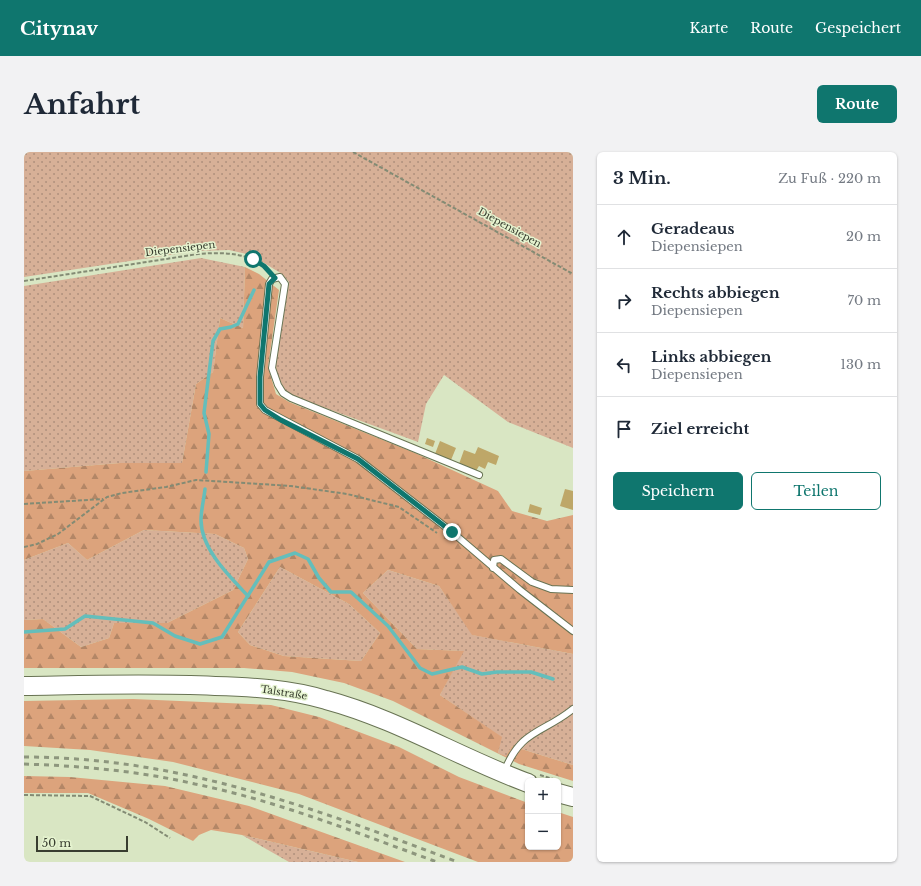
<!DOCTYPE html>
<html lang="de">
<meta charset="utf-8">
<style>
body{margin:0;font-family:"Libre Baskerville",serif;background:#f2f2f3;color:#1f2937}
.controls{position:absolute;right:12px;bottom:12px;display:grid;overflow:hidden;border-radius:6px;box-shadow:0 1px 3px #0004}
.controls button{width:36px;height:36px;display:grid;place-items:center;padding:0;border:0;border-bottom:1px solid #e0e1e3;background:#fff;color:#1f2937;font:20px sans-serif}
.scale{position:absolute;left:12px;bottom:10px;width:92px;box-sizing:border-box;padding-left:4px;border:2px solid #383d2f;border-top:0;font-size:11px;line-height:14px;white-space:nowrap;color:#383d2f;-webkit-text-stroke:3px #e6f4d0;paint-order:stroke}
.stop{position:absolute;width:12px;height:12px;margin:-9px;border:3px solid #0f766e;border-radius:50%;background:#fff}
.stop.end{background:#0f766e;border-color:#fff;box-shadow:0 1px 4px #0008}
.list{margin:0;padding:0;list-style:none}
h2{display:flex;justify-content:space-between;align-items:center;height:52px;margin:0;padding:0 16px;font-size:17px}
h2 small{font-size:13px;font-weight:400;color:#747a83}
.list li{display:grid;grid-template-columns:26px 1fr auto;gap:12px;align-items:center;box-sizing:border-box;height:64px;padding:0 16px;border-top:1px solid #e0e1e3}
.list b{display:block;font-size:15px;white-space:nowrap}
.list p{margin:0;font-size:13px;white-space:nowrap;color:#747a83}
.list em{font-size:13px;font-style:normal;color:#747a83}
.actions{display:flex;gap:8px;padding:12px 16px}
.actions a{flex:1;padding:9px 0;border:1px solid #0f766e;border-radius:6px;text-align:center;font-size:14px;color:#0f766e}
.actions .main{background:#0f766e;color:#fff}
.icon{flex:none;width:22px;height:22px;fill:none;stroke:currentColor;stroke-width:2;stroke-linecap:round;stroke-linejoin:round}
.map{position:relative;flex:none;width:549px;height:710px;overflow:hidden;border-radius:6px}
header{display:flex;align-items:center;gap:24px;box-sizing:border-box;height:56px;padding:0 20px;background:#0f766e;color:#fff}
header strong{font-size:19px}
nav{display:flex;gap:22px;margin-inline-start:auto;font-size:14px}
.intro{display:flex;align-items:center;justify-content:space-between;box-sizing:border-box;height:96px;padding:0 24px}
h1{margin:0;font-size:28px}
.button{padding:10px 18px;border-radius:6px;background:#0f766e;color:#fff;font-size:14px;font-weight:700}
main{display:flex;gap:24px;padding:0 24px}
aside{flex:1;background:#fff;border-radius:6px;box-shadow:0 1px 3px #0004}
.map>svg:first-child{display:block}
.grass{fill:url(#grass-dots)}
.forest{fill:url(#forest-firs);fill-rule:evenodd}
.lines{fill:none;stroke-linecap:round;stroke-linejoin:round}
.stream{stroke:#64bebb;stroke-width:3.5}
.building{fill:#bea768}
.service-casing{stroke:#687353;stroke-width:8}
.secondary-casing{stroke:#687353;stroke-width:20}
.path{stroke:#838b74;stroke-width:2;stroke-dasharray:4 2;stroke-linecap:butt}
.service{stroke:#fff;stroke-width:6}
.secondary{stroke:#fff;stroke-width:18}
.rail{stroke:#8d967d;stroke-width:3;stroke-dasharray:5 5;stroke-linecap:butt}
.route{stroke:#0f766e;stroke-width:5}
.labels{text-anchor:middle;stroke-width:3;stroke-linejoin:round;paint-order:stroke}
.street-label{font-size:10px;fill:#383d2f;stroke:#e6f4d0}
</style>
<header>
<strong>Citynav</strong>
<nav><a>Karte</a><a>Route</a><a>Gespeichert</a></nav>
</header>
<div class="intro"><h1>Anfahrt</h1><a class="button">Route</a></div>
<main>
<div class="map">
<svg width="549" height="710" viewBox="0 0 549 710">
<defs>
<pattern id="grass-dots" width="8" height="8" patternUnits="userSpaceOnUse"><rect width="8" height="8" fill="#d7b097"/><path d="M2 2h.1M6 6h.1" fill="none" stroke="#af907c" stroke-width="1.8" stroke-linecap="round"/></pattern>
<pattern id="forest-firs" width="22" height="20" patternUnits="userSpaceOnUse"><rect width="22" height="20" fill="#dca37c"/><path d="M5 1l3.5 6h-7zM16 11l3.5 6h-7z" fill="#b38666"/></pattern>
</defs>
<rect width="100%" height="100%" fill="#d9e6c3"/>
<!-- grass -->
<g class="grass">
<polygon points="0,0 549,0 549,296 484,270 420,223 402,252 394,290 269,244 261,239 251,217 265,130 258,122 227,103 205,98 172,99 0,125"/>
<polygon points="177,106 221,115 219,176 196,166 189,220 172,232 158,311 96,311 0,319 0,134"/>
<polygon points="120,378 191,382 220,396 224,407 209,438 143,471 90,471 85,486 57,495 19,467 0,468 0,408 44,391 63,408"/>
<polygon points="256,415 325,452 356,481 337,509 260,504 226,493 214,480"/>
<polygon points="364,418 415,434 449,483 549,502 549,613 488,594 482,605 474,601 477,585 416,543 439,499 393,497 339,441"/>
<polygon points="218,683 334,710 265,710"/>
</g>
<!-- forest -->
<g class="forest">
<path d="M221 115 235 122 255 138 244 215 252 242 265 250 391 301 474 339 488 359 523 369 549 363V502L448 483 415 434 364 418 339 441 393 497 440 499 416 543 478 585 474 601 482 604 488 594 549 613V629L495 612 369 549 320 531 268 520 220 516H0V468L19 467 57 495 85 486 90 471H143L209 438 224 407 220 396 191 382 120 378 63 408 44 391 0 408V319L96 311H158L172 232 189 220 196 166 219 176ZM256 415 325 452 356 481 337 509 260 504 226 493 214 480Z"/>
<polygon points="109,547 247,553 295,565 375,595 435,625 504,651 504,695 534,695 534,660 549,665 549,710 454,710 275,642 149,610 66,598 0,594 0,549"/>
<polygon points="0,624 46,625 141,634 225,654 381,710 334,710 218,683 187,678 175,683 169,689 125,667 64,641 0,641"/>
</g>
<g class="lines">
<!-- stream -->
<g class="stream">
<polyline points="182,320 185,282 180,261 189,189 196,177 207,175 214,172 230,138"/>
<path d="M181 337C180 347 177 358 177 368 177 397 205 424 224 444"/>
<polyline points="0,480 41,477 61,464 129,471 151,484 176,492 198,485 245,410 271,401 284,407 295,426 307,440 327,440 364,474 396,516 408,522 438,515 458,522 473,520 507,520 529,527"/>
</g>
</g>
<!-- building -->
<g class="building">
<polygon points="403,286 411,289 409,295 401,292"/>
<polygon points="416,289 432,296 427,308 411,302"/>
<polygon points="454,295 475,304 472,313 464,310 461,317 455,314 452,319 435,312 440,298 451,302"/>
<polygon points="541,337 549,339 549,358 536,354"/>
<polygon points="506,352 518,356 516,363 504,360"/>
</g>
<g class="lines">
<defs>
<g id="service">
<polyline points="455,323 267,246 259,241 254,233 248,216 261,132 256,125 248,127 245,132 236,225 236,252 241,258 334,307 428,380 496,438 549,479"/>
<polyline points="469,416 470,408 477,407 508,430 527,437 549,438"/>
<path d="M480 620C497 577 518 582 549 557"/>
</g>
<g id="secondary">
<path d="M0 534C64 533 127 531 191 534 228 535 266 537 302 548 373 567 436 606 504 631"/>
<polyline points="534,641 549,645"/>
</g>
</defs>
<!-- service casing -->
<use href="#service" class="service-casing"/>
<!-- secondary casing -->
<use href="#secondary" class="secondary-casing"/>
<!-- path -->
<g class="path">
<polyline points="329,0 549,122"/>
<path d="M0 129 174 102C199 100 227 100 245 119"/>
<polyline points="0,352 79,347"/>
<polyline points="0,395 13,392 34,382 83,345 98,341 142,335 172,328 267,334 323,342 375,355 413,381"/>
<polyline points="516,623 529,627"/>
<polyline points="0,643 66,644 121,670 146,686"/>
</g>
<!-- service -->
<use href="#service" class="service"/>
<!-- secondary -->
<use href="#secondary" class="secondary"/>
<!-- rail -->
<g class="rail">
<path d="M0 605C156 605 291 657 434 710"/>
<path d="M0 612C58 614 115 619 171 632 254 649 333 681 413 710"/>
</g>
</g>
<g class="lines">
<!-- route -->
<polyline class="route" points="229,107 240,114 251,126 245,132 236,225 236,252 241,258 257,268 334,307 428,380"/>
</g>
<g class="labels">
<!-- street labels -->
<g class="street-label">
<text transform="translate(486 75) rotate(29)" y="4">Diepensiepen</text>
<text transform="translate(156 96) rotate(-7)" y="4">Diepensiepen</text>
<text transform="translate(260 540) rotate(9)" y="4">Talstraße</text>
</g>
</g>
</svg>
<div class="controls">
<button>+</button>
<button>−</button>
</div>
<div class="scale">50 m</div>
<div class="stop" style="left:229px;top:107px"></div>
<div class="stop end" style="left:428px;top:380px"></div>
</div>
<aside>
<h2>3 Min.<small>Zu Fuß · 220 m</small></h2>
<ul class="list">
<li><svg class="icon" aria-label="ahead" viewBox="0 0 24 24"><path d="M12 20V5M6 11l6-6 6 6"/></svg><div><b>Geradeaus</b><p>Diepensiepen</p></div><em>20 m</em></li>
<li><svg class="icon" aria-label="right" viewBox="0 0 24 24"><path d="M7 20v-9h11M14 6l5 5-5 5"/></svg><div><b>Rechts abbiegen</b><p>Diepensiepen</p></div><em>70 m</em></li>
<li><svg class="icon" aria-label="left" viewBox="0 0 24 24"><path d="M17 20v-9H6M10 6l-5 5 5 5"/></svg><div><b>Links abbiegen</b><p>Diepensiepen</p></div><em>130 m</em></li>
<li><svg class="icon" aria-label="arrive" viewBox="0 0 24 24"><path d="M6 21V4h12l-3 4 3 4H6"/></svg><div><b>Ziel erreicht</b></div></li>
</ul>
<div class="actions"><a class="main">Speichern</a><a>Teilen</a></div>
</aside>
</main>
